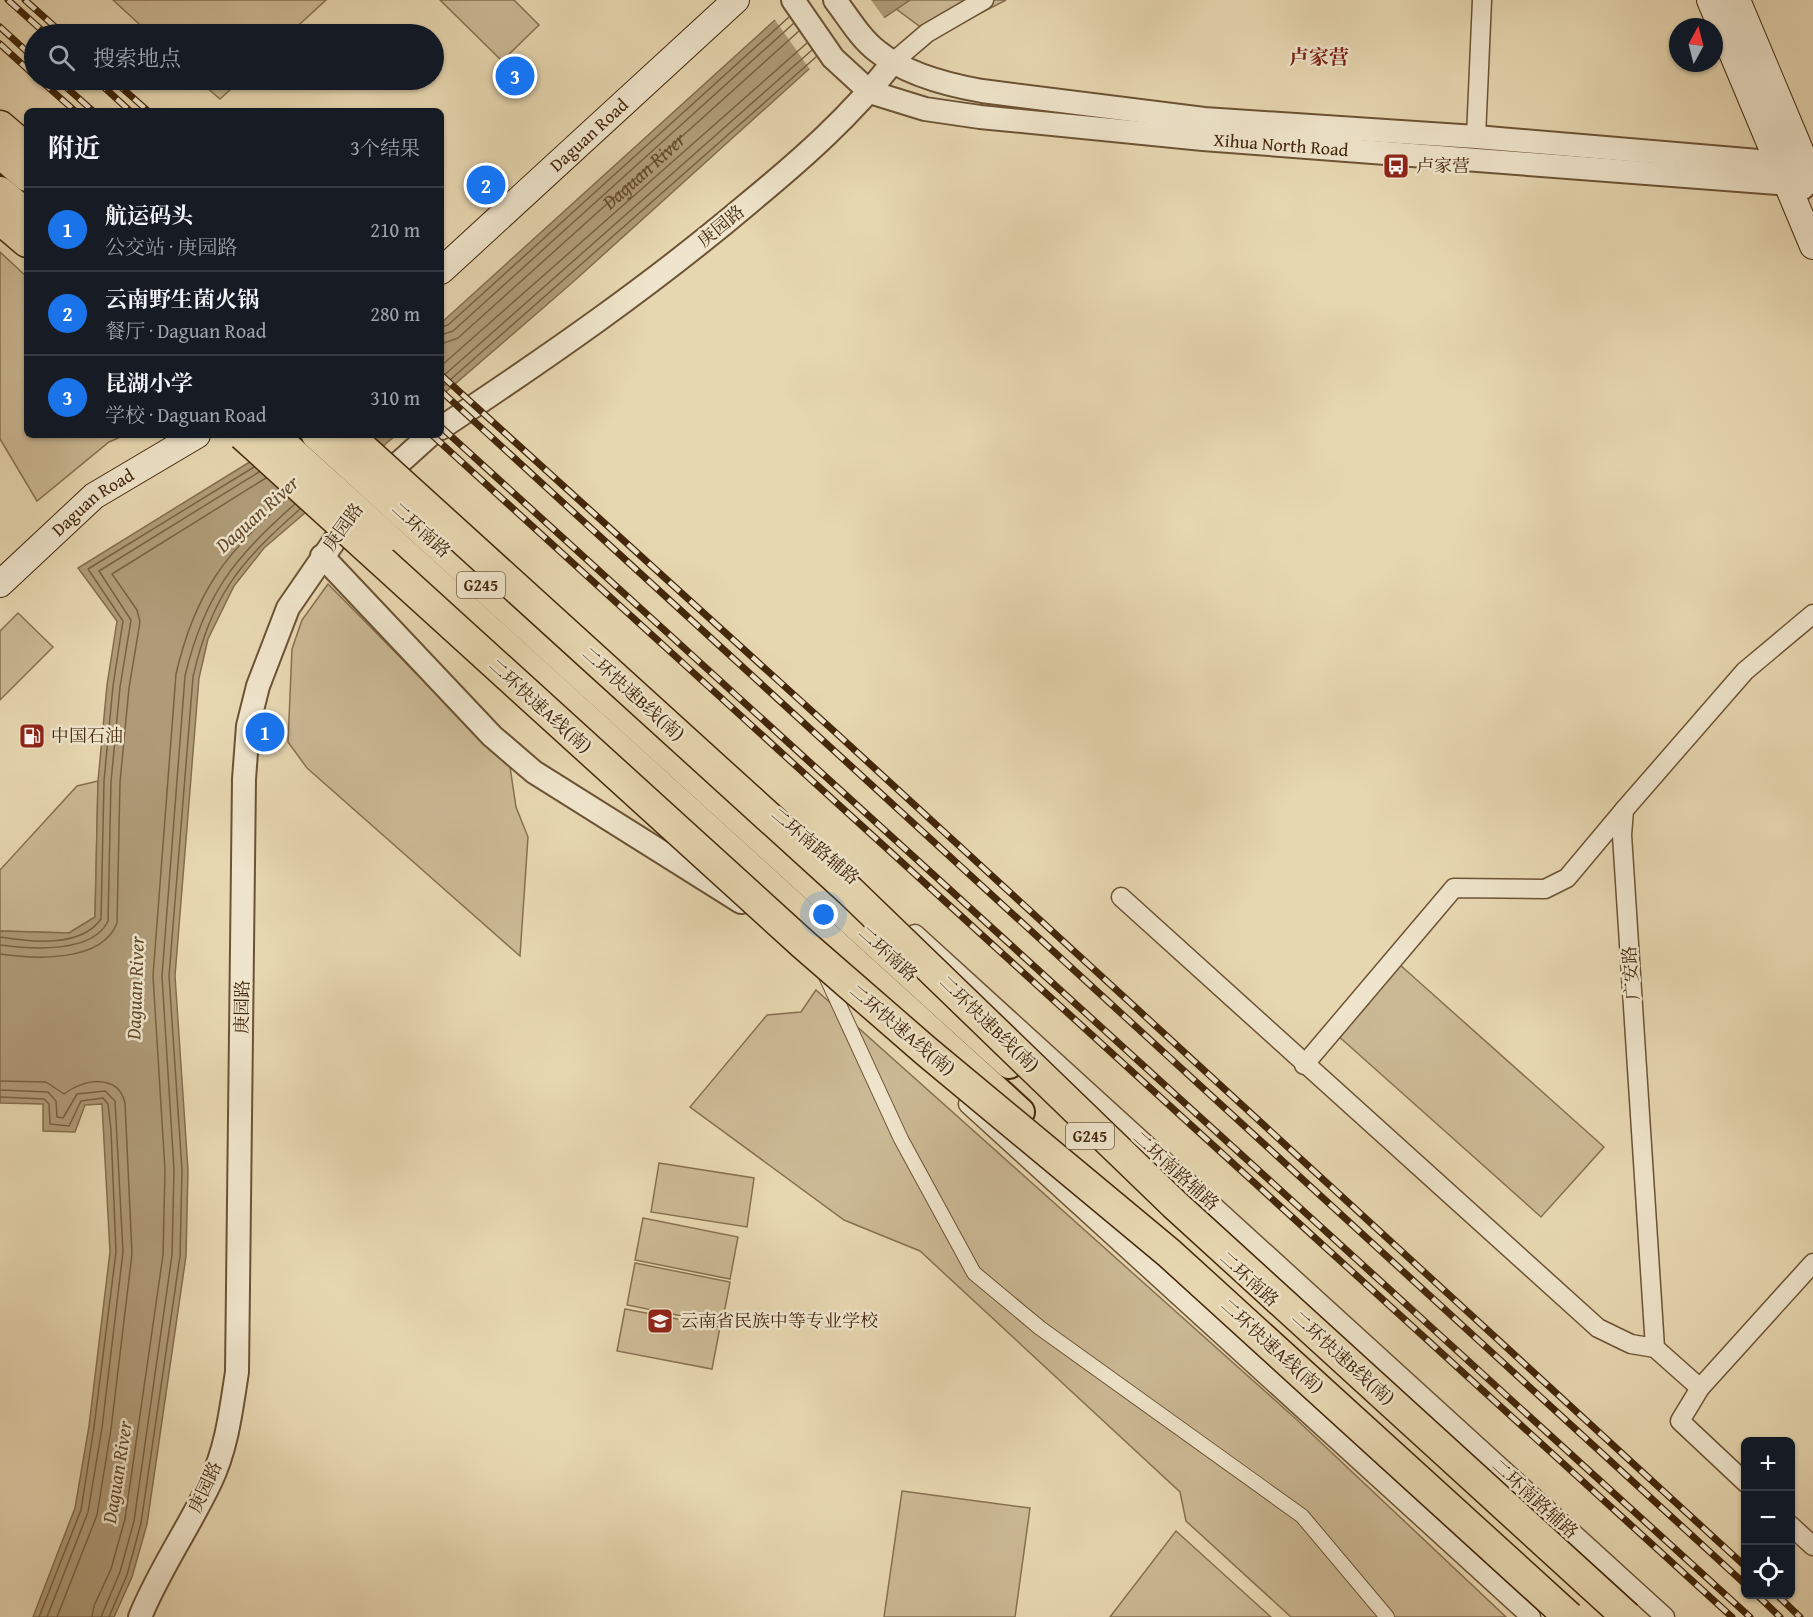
<!DOCTYPE html>
<html lang="zh">
<meta charset="utf-8">
<style>
body{margin:0;font-family:"Gentium Book Plus","Noto Serif SC",serif;background:#20242c;color:#f1f3f6}
.controls{position:absolute;right:18px;bottom:18px;display:grid;overflow:hidden;border-radius:9px;box-shadow:0 2px 4px #0004}
.controls button{width:54px;height:54px;display:grid;place-items:center;padding:0;border:0;border-bottom:2px solid #363941;background:#171b24;color:#f1f3f6;font:30px sans-serif}
.compass{position:absolute;left:1669px;top:18px;width:54px;height:54px;border-radius:50%;background:#171b24;box-shadow:0 2px 4px #0004;rotate:7deg}
.you{position:absolute;left:824px;top:915px;width:21px;height:21px;margin:-15px;border:4px solid #fff;border-radius:50%;background:#1a73e8;box-shadow:0 0 0 9px #1a73e833}
.badge{display:grid;place-items:center;width:39px;height:39px;border-radius:50%;background:#1a73e8;color:#fff;font-size:20px;font-weight:700}
.pin{position:absolute;translate:-50% -50%;border:3px solid #fff;box-shadow:0 2px 6px #0006}
.list{margin:0;padding:0;list-style:none}
h2{display:flex;justify-content:space-between;align-items:center;height:78px;margin:0;padding:0 24px;font-size:26px}
h2 small{font-size:20px;font-weight:400;color:#9ea1a6}
.list li{display:grid;grid-template-columns:39px 1fr auto;gap:18px;align-items:center;box-sizing:border-box;height:84px;padding:0 24px;border-top:2px solid #363941}
.list b{display:block;font-size:22px;white-space:nowrap}
.list p{margin:0;font-size:20px;white-space:nowrap;color:#9ea1a6}
.list em{font-size:20px;font-style:normal;color:#9ea1a6}
.icon{flex:none;width:33px;height:33px;fill:none;stroke:currentColor;stroke-width:2;stroke-linecap:round;stroke-linejoin:round}
.map{position:relative;flex:none;width:1813px;height:1617px;overflow:hidden}
.search{position:absolute;background:#171b24;box-shadow:0 2px 4px #0004;left:24px;top:24px;width:420px;height:66px;display:flex;align-items:center;gap:15px;box-sizing:border-box;padding:0 21px;border-radius:33px;color:#9ea1a6;font-size:22px}
.panel{position:absolute;background:#171b24;box-shadow:0 2px 4px #0004;left:24px;top:108px;width:420px;height:330px;border-radius:9px}
.map>svg:first-child{display:block}
.green{fill:#cbb995;stroke:#877050;stroke-width:1.5}
.water{fill:#af9b78;stroke:#846d4c;stroke-width:1.5}
.pier{fill:#e7d7b1}
.lines{fill:none;stroke-linecap:round;stroke-linejoin:round}
.shore{stroke:#796141;stroke-width:1.5}
.pedestrian-casing{stroke:#6c5334;stroke-width:16}
.minor-casing{stroke:#6c5334;stroke-width:21}
.tertiary-casing{stroke:#6c5334;stroke-width:26}
.secondary-casing{stroke:#43270a;stroke-width:28}
.primary-casing{stroke:#43270a;stroke-width:32}
.trunk-casing{stroke:#43270a;stroke-width:33}
.pedestrian{stroke:#efe5cc;stroke-width:14}
.minor{stroke:#efe5cc;stroke-width:18}
.tertiary{stroke:#efe5cc;stroke-width:22}
.secondary{stroke:#efe5cc;stroke-width:26}
.primary{stroke:#e7d7b1;stroke-width:28}
.trunk{stroke:#e7d7b1;stroke-width:30}
.rail-casing{stroke:#43270a;stroke-width:7}
.rail{stroke:#efe5cc;stroke-width:4.5;stroke-dasharray:14;stroke-linecap:butt}
.primary-bridge-casing{stroke:#43270a;stroke-width:32;stroke-linecap:butt}
.trunk-bridge-casing{stroke:#43270a;stroke-width:33;stroke-linecap:butt}
.primary-bridge{stroke:#e7d7b1;stroke-width:28}
.trunk-bridge{stroke:#e7d7b1;stroke-width:30}
.labels{text-anchor:middle;stroke-width:5;stroke-linejoin:round;paint-order:stroke}
.shield{fill:#efe5cc;stroke:#776044;stroke-width:1.5}
.shield-label{font-size:16px;font-weight:bold;fill:#43270a}
.street-label{font-size:18px;fill:#43270a;stroke:#efe5cc}
.poi-label{font-size:18px;fill:#43270a;stroke:#efe5cc;text-anchor:start}
.neighbourhood-label{font-size:20px;font-weight:bold;fill:#7a1f14;stroke:#efe5cc}
.water-label{font-size:20px;font-style:italic;fill:#634a2b;stroke:#efe5cc}
</style>
<div class="map">
<svg width="1813" height="1617" viewBox="0 0 1813 1617">
<rect width="100%" height="100%" fill="#e7d7b1"/>
<filter id="stains"><feTurbulence type="fractalNoise" baseFrequency=".00333" numOctaves="4"/><feColorMatrix values="0 0 0 0 .2 0 0 0 0 .09 0 0 0 0 .02 0 0 0 .5 -.17"/></filter>
<radialGradient id="worn" r=".72"><stop offset=".6" stop-color="#630" stop-opacity="0"/><stop offset="1" stop-color="#630" stop-opacity=".3"/></radialGradient>
<!-- green -->
<g class="green">
<polygon points="113,0 326,0 289,34 150,34"/>
<polygon points="440,0 514,0 539,25 502,61"/>
<polygon points="910,0 1006,0 934,37 895,8"/>
<polygon points="198,80 241,80 220,99"/>
<polygon points="0,252 27,277 27,435 125,435 109,442 37,501 0,439"/>
<polygon points="328,584 466,724 509,760 516,807 528,837 520,956 307,768 288,742 292,649 302,620"/>
<polygon points="18,613 53,647 0,700 0,631"/>
<polygon points="98,781 95,917 69,933 0,931 0,870 77,786"/>
<polygon points="1399,964 1604,1147 1541,1217 1336,1034"/>
<polygon points="816,990 1296,1419 1506,1617 1291,1617 1186,1521 1180,1492 920,1251 844,1220 690,1107 767,1015 801,1012"/>
<polygon points="659,1163 754,1178 747,1227 651,1212"/>
<polygon points="643,1218 738,1237 730,1279 635,1260"/>
<polygon points="635,1263 730,1282 722,1324 627,1305"/>
<polygon points="625,1309 720,1327 712,1369 617,1351"/>
<polygon points="902,1491 1030,1508 1015,1617 884,1617"/>
<polygon points="1176,1531 1271,1617 1110,1617"/>
</g>
<!-- water -->
<g class="water">
<polygon points="805,0 910,0 809,69 573,282 441,396 441,323 775,20"/>
<polygon points="288,435 396,435 264,548 234,586 208,639 199,678 175,976 188,1170 186,1256 147,1524 132,1577 114,1617 33,1617 75,1508 89,1426 110,1252 102,1104 85,1105 75,1132 43,1131 43,1104 0,1103 0,931 69,933 95,917 98,781 107,685 117,621 78,568 248,463"/>
</g>
<!-- pier -->
<polygon class="pier" points="799,0 871,0 885,19 811,71 773,17"/>
<g class="lines">
<!-- shore -->
<g class="shore">
<polyline points="441,327 448,325 789,17"/>
<polyline points="441,335 453,331 794,23"/>
<path id="s1" d="M441 344 458 338 799 31"/>
<polyline points="441,366 807,43"/>
<polyline points="441,378 812,50"/>
<polyline points="441,388 816,57"/>
<path d="M0 937C30 942 81 948 101 919L104 781 113 686 123 621 88 569 254 467"/>
<path d="M0 945C30 949 93 954 108 921L111 782 120 687 131 620 99 571 259 472"/>
<path d="M0 954C34 959 102 963 117 923L120 782 129 688 140 622 137 610 112 574 266 478"/>
<path d="M0 1081 46 1082 64 1094C82 1080 118 1072 125 1103L132 1254 111 1429 97 1515 57 1617"/>
<polyline points="0,1090 48,1092 56,1101 57,1117 63,1118 77,1094 105,1091 115,1101 123,1252 102,1428 88,1512 47,1617"/>
<polyline points="0,1097 44,1099 49,1104 50,1124 69,1126 81,1101 103,1098 108,1104 111,1130 116,1252 94,1427 81,1510 39,1617"/>
<path d="M92 1617 94 1606 111 1569 125 1519 163 1255 165 1170 153 976 176 674C195 592 226 552 288 498"/>
<path d="M101 1617 120 1572 134 1521 172 1255 174 1170 162 976 185 676C204 596 234 557 295 504"/>
<path d="M109 1617 127 1575 141 1523 180 1256 182 1170 169 976 193 677C211 596 239 563 300 509"/>
</g>
<defs>
<polyline id="pedestrian" points="824,972 901,1139 974,1273 1040,1328 1302,1516 1387,1617"/>
<g id="minor">
<polyline points="893,62 927,33 984,0"/>
<polyline points="1476,137 1482,0"/>
<polyline points="1121,897 1598,1328 1631,1344 1655,1348"/>
<polyline points="915,934 1665,1617"/>
<polyline points="1304,1065 1454,888 1545,889 1567,878 1624,810"/>
<polyline points="968,1104 1531,1617"/>
<polyline points="1700,1388 1655,1348 1622,835 1624,810 1745,671 1813,614"/>
<polyline points="1746,1483 1680,1421 1700,1388 1813,1263"/>
<polyline points="1790,1525 1813,1546"/>
</g>
<g id="tertiary">
<path id="s2" d="M793 0 833 58 870 92 925 109 980 117 1203 139 1789 184 1803 188"/>
<path d="M835 0C848 17 860 38 877 51 904 73 948 85 982 91L1204 119 1476 137 1794 164"/>
<path d="M441 428C548 357 652 285 750 202 802 159 851 116 893 62"/>
<polyline points="378,482 430,435"/>
<polyline points="322,556 492,736 534,772 741,902"/>
<path d="M140 1617C159 1570 188 1529 210 1483 227 1448 231 1410 237 1372L244 779 248 726 258 686 288 608 352 515"/>
</g>
<g id="secondary">
<polyline points="1710,0 1813,246"/>
<polyline points="1737,0 1813,181"/>
<path id="s3" d="M441 271 736 0"/>
<path id="s4" d="M0 584 94 496 197 435"/>
</g>
<g id="primary">
<polyline points="0,154 27,177"/>
<polyline points="0,191 27,214"/>
<polyline points="404,515 1009,1064"/>
<polyline points="387,537 1020,1112"/>
</g>
<g id="trunk">
<polyline points="0,126 27,149"/>
<polyline points="0,219 27,242"/>
</g>
</defs>
<!-- pedestrian casing -->
<use href="#pedestrian" class="pedestrian-casing"/>
<!-- minor casing -->
<use href="#minor" class="minor-casing"/>
<!-- tertiary casing -->
<use href="#tertiary" class="tertiary-casing"/>
<!-- secondary casing -->
<use href="#secondary" class="secondary-casing"/>
<!-- primary casing -->
<use href="#primary" class="primary-casing"/>
<!-- trunk casing -->
<use href="#trunk" class="trunk-casing"/>
<!-- pedestrian -->
<use href="#pedestrian" class="pedestrian"/>
<!-- minor -->
<use href="#minor" class="minor"/>
<!-- tertiary -->
<use href="#tertiary" class="tertiary"/>
<!-- secondary -->
<use href="#secondary" class="secondary"/>
<!-- primary -->
<use href="#primary" class="primary"/>
<!-- trunk -->
<use href="#trunk" class="trunk"/>
<defs>
<g id="rail">
<polyline points="8,0 46,34"/>
<polyline points="25,0 63,34"/>
<polyline points="0,27 34,58"/>
<polyline points="0,44 34,75"/>
<polyline points="40,80 75,111"/>
<polyline points="58,80 93,111"/>
<polyline points="96,80 130,111"/>
<polyline points="113,80 148,111"/>
<polyline points="441,375 835,732 1746,1567"/>
<polyline points="441,391 1746,1585"/>
<polyline points="441,427 1750,1617"/>
<polyline points="432,435 1732,1617"/>
<polyline points="1756,1594 1780,1617"/>
<polyline points="1776,1594 1800,1617"/>
</g>
</defs>
<!-- rail casing -->
<use href="#rail" class="rail-casing"/>
<!-- rail -->
<use href="#rail" class="rail"/>
<defs>
<g id="primary-bridge">
<polyline points="274,435 387,537"/>
<polyline points="316,435 404,515"/>
</g>
<g id="trunk-bridge">
<polyline points="243,435 803,944 926,1051 1169,1253 1569,1617"/>
<polyline points="348,435 850,891 1174,1204 1627,1617"/>
</g>
</defs>
<!-- primary-bridge casing -->
<use href="#primary-bridge" class="primary-bridge-casing"/>
<!-- trunk-bridge casing -->
<use href="#trunk-bridge" class="trunk-bridge-casing"/>
<!-- primary-bridge -->
<use href="#primary-bridge" class="primary-bridge"/>
<!-- trunk-bridge -->
<use href="#trunk-bridge" class="trunk-bridge"/>
</g>
<!-- icons -->
<defs>
<symbol id="bus-square" viewBox="-11 -11 22 22"><rect x="-9" y="-9" width="18" height="18" rx="4" fill="#8f2418" stroke="#efe5cc"/><path d="M-5-6H5V4H4V6H2V4H-2V6H-4V4H-5ZM-3.5-4V0h7V-4ZM-3.5 1.2v1.5H-2V1.2ZM2 1.2v1.5H3.5V1.2Z" fill="#fff"/></symbol>
<symbol id="fuel-square" viewBox="-11 -11 22 22"><rect x="-9" y="-9" width="18" height="18" rx="4" fill="#8f2418" stroke="#efe5cc"/><path d="M-5.5-6h7V0h2V4h1.3V-2.5L3-4.5l.8-.8L6-3V5H2.5V1h-1V6h-7ZM-4.2-4.7v3.2H.2V-4.7Z" fill="#fff"/></symbol>
<symbol id="school-square" viewBox="-11 -11 22 22"><rect x="-9" y="-9" width="18" height="18" rx="4" fill="#8f2418" stroke="#efe5cc"/><path d="M0-5L7-2L0 1L-7-2ZM-4 1L0 2.5L4 1V4Q0 6-4 4Z" fill="#fff"/></symbol>
</defs>
<g fill-rule="evenodd">
<use href="#bus-square" x="1381" y="151" width="30" height="30"/>
<use href="#fuel-square" x="17" y="721" width="30" height="30"/>
<use href="#school-square" x="645" y="1306" width="30" height="30"/>
</g>
<g class="labels">
<!-- shield labels -->
<g class="shield">
<rect x="457" y="572" width="48" height="26" rx="4.5"/>
<rect x="1066" y="1123" width="48" height="26" rx="4.5"/>
</g>
<g class="shield-label">
<text x="481" y="591">G245</text>
<text x="1090" y="1142">G245</text>
</g>
<!-- street labels -->
<g class="street-label">
<text dy="6" stroke="none"><textPath href="#s3" startOffset="201">Daguan Road</textPath></text>
<text dy="6" stroke="none"><textPath href="#s2" startOffset="536">Xihua North Road</textPath></text>
<text transform="translate(721 226) rotate(-39)" y="6">庚园路</text>
<text dy="6" stroke="none"><textPath href="#s4" startOffset="124">Daguan Road</textPath></text>
<text transform="translate(343 527) rotate(-54)" y="6">庚园路</text>
<text transform="translate(421 530) rotate(42)" y="6">二环南路</text>
<text transform="translate(633 694) rotate(42)" y="6">二环快速B线(南)</text>
<text transform="translate(540 706) rotate(42)" y="6">二环快速A线(南)</text>
<text transform="translate(815 846) rotate(40)" y="6">二环南路辅路</text>
<text transform="translate(888 954) rotate(42)" y="6">二环南路</text>
<text transform="translate(1631 973) rotate(-94)" y="6">广安路</text>
<text transform="translate(242 1007) rotate(-89)" y="6">庚园路</text>
<text transform="translate(989 1024) rotate(44)" y="6">二环快速B线(南)</text>
<text transform="translate(902 1030) rotate(40)" y="6">二环快速A线(南)</text>
<text transform="translate(1176 1171) rotate(42)" y="6">二环南路辅路</text>
<text transform="translate(1249 1279) rotate(42)" y="6">二环南路</text>
<text transform="translate(1272 1346) rotate(42)" y="6">二环快速A线(南)</text>
<text transform="translate(1343 1358) rotate(42)" y="6">二环快速B线(南)</text>
<text transform="translate(205 1487) rotate(-65)" y="6">庚园路</text>
<text transform="translate(1535 1499) rotate(42)" y="6">二环南路辅路</text>
</g>
<!-- poi labels -->
<g class="poi-label">
<text x="1416" y="172">卢家营</text>
<text x="51" y="742">中国石油</text>
<text x="680" y="1327">云南省民族中等专业学校</text>
</g>
<!-- neighbourhood labels -->
<g class="neighbourhood-label">
<text x="1319" y="64">卢家营</text>
</g>
<!-- water labels -->
<g class="water-label">
<text dy="7" stroke="none"><textPath href="#s1" startOffset="268">Daguan River</textPath></text>
<text transform="translate(257 514) rotate(-42)" y="7">Daguan River</text>
<text transform="translate(135 988) rotate(-88)" y="7">Daguan River</text>
<text transform="translate(117 1472) rotate(-81)" y="7">Daguan River</text>
</g>
</g>
<rect width="100%" height="100%" filter="url(#stains)"/>
<rect width="100%" height="100%" fill="url(#worn)"/>
</svg>
<div class="controls">
<button>+</button>
<button>−</button>
<button><svg class="icon" aria-label="locate" viewBox="0 0 24 24"><circle cx="12" cy="12" r="6"/><path d="M12 2v4M12 18v4M2 12h4M18 12h4"/></svg></button>
</div>
<svg class="compass" viewBox="-18 -18 36 36"><path d="M0-13l5 13h-10z" fill="#e53935"/><path d="M0 13l5-13h-10z" fill="#9ea1a6"/></svg>
<div class="you"></div>
<div class="pin badge" style="left:265px;top:732px">1</div>
<div class="pin badge" style="left:486px;top:185px">2</div>
<div class="pin badge" style="left:515px;top:76px">3</div>
<div class="search"><svg class="icon" aria-label="search" viewBox="0 0 24 24"><circle cx="10" cy="10" r="6"/><path d="M15 15l6 6"/></svg>搜索地点</div>
<section class="panel">
<h2>附近<small>3个结果</small></h2>
<ul class="list">
<li><span class="badge">1</span><div><b>航运码头</b><p>公交站 · 庚园路</p></div><em>210 m</em></li>
<li><span class="badge">2</span><div><b>云南野生菌火锅</b><p>餐厅 · Daguan Road</p></div><em>280 m</em></li>
<li><span class="badge">3</span><div><b>昆湖小学</b><p>学校 · Daguan Road</p></div><em>310 m</em></li>
</ul>
</section>
</div>
